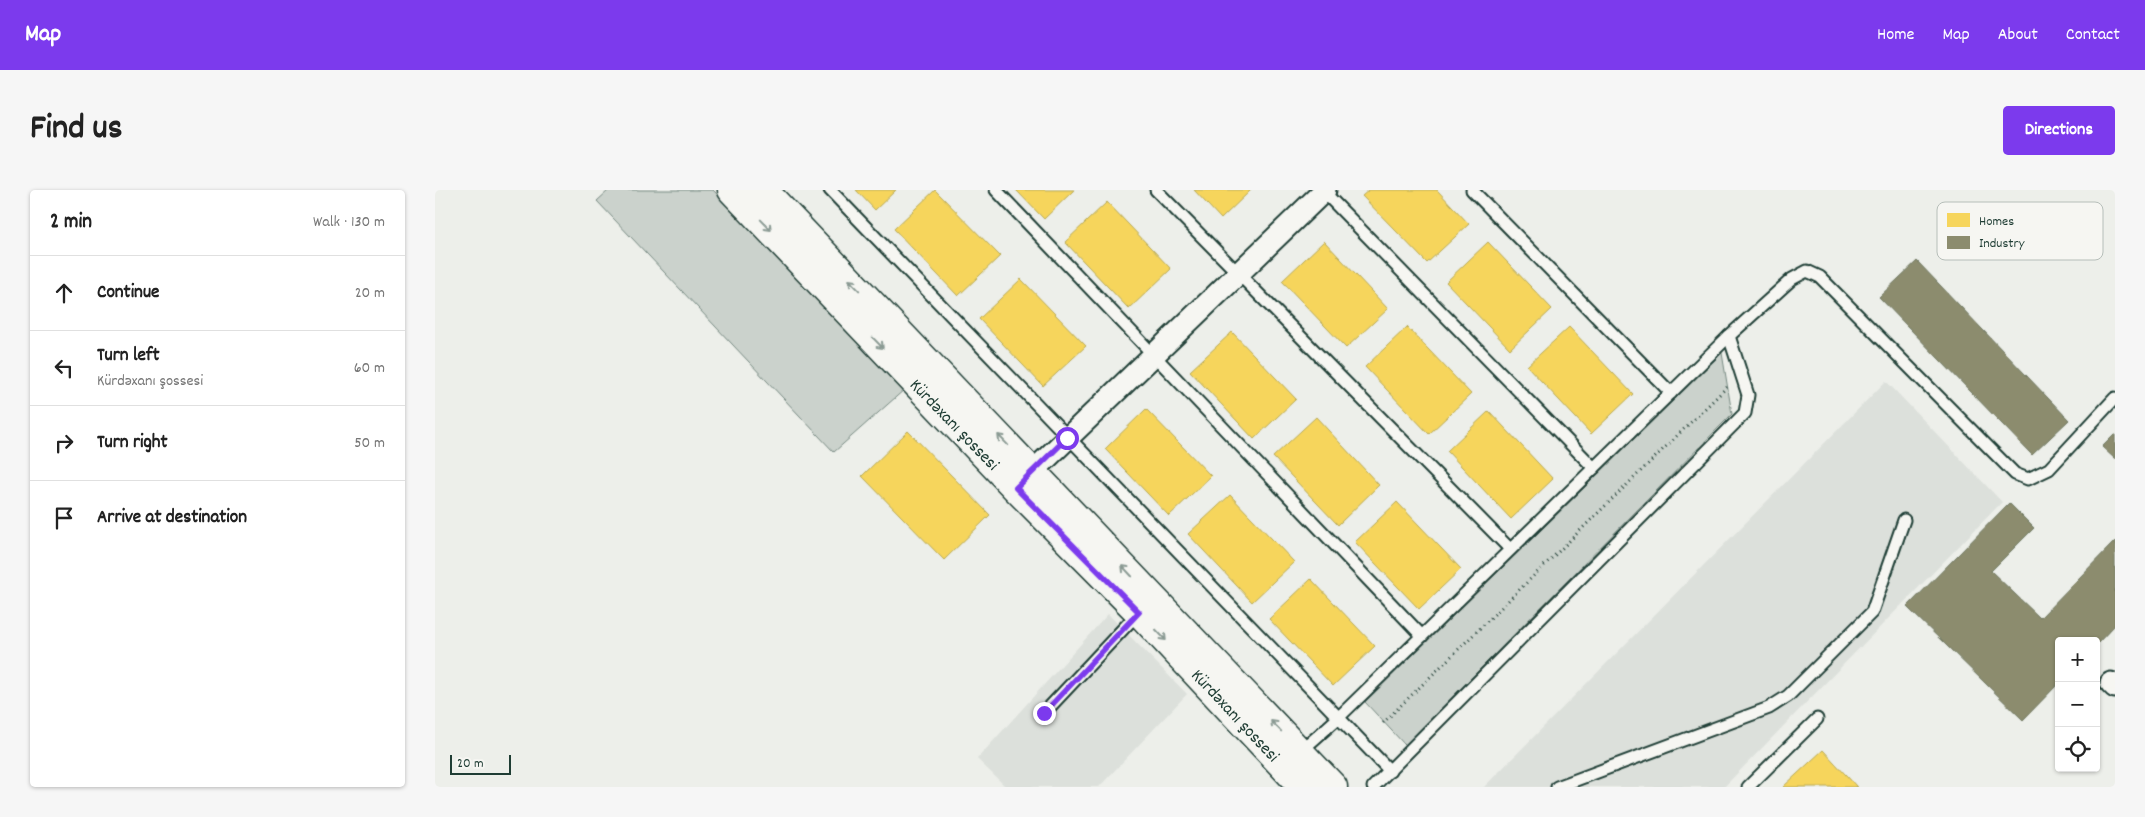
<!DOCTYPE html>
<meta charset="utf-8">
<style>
body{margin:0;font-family:Dekko,sans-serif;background:#f6f6f6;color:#222}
.controls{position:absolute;right:15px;bottom:15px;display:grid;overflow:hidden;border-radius:5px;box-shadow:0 1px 4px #0004}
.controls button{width:45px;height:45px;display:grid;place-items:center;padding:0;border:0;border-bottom:1px solid #e0e0e0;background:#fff;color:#222;font:25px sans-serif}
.scale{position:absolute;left:15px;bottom:12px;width:61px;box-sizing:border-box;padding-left:5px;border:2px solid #1f3d34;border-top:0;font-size:14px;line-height:18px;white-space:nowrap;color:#1f3d34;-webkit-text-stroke:4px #f6f6f2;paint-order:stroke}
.stop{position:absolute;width:15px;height:15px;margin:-11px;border:4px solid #7c3aed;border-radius:50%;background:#fff}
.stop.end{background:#7c3aed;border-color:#fff;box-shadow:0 1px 5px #0008}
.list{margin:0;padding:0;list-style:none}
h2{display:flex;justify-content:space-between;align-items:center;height:65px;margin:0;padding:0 20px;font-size:21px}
h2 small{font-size:16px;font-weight:400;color:#767676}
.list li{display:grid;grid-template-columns:32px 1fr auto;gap:15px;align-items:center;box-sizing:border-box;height:75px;padding:0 20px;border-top:1px solid #e0e0e0}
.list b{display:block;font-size:19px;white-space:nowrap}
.list p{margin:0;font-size:16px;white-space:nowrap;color:#767676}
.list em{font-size:16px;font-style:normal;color:#767676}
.icon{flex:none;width:28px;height:28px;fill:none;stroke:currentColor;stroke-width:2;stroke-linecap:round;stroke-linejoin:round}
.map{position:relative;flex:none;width:1680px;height:597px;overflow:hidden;border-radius:5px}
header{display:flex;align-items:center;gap:30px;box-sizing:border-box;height:70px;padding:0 25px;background:#7c3aed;color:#fff}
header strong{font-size:24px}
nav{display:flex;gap:28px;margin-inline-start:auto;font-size:18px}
.intro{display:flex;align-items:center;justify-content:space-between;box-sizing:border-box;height:120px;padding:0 30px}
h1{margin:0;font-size:35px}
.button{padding:12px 22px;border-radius:5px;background:#7c3aed;color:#fff;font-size:18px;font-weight:700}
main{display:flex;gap:30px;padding:0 30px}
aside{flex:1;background:#fff;border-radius:5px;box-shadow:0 1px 4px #0004}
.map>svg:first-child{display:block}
.built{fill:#dce0db}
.green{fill:#cbd2cc;stroke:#758880}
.homes{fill:#f6d55c;stroke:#b6a750}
.industry{fill:#8c8c6e;stroke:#6b745d}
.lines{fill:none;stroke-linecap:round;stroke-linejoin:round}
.lane-casing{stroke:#1f3d34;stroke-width:15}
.street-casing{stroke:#1f3d34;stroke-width:25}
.primary-casing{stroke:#1f3d34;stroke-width:31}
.path{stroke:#1f3d34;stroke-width:3;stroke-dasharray:1 4;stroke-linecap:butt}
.lane{stroke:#f6f6f2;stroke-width:11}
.street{stroke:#f6f6f2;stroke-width:21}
.primary{stroke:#f6f6f2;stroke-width:28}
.oneway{stroke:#8a9a93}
.route{stroke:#7c3aed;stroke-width:6}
.labels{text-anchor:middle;stroke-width:5;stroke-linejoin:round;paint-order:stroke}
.street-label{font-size:18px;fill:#1f3d34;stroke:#f6f6f2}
.key{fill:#f6f6f2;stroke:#b6beb9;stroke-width:1}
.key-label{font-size:14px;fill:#1f3d34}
</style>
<header>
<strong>Map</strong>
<nav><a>Home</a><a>Map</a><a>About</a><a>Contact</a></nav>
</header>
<div class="intro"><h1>Find us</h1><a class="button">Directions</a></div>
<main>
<aside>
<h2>2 min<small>Walk · 130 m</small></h2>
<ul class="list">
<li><svg class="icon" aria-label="ahead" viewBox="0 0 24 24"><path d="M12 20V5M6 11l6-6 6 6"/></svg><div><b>Continue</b></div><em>20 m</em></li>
<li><svg class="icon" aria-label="left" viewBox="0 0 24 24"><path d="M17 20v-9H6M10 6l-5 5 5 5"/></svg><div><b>Turn left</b><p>Kürdəxanı şossesi</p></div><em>60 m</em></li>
<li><svg class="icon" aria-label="right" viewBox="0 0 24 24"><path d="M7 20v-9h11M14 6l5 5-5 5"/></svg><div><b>Turn right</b></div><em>50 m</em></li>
<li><svg class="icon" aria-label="arrive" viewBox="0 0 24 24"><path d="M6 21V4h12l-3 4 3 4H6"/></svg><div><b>Arrive at destination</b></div></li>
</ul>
</aside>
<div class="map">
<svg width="1680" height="597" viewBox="0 0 1680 597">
<rect width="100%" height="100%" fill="#edefea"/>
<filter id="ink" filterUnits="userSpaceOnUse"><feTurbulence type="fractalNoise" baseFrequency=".02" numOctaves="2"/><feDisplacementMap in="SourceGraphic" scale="10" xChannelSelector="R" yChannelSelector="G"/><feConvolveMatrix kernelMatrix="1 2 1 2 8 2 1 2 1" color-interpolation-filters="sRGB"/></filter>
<g filter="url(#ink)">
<!-- built -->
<g class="built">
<polygon points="1451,191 1567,312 1289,597 1049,597"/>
<polygon points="673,424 752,504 664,597 571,597 542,569"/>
</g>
<!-- green -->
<g class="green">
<polygon points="174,0 278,0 470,199 399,262 162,11"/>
<polygon points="1287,163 1297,224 970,555 930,512"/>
</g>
<!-- homes -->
<g class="homes">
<polygon points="421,0 461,0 440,20"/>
<polygon points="500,0 565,66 523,106 459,39"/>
<polygon points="581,0 639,0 609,29"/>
<polygon points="759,0 816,0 786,29"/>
<polygon points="934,0 1002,0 1034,34 992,73 927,6"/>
<polygon points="672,12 736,79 694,119 630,52"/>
<polygon points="889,51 953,119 911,158 847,91"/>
<polygon points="1053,52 1117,119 1075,159 1011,92"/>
<polygon points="586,89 651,156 608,196 544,129"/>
<polygon points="972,137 1036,204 994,244 930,177"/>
<polygon points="1134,137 1198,204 1156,244 1092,176"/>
<polygon points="797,142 861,209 819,249 755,181"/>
<polygon points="711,219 776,286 734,326 670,259"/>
<polygon points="1054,221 1118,289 1076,329 1012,261"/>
<polygon points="881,227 944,295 903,335 838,267"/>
<polygon points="473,241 555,325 509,370 427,286"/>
<polygon points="795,305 859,372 817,412 753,344"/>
<polygon points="962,312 1026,379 984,419 920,352"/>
<polygon points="876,389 940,456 898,496 834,429"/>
<polygon points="1388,560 1422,597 1348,597"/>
</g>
<!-- industry -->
<g class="industry">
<polygon points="1482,71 1634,230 1597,265 1444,107"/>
<polygon points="1680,244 1680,269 1667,257"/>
<polygon points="1574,313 1599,338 1556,381 1605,428 1680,351 1680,435 1661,455 1661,451 1624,451 1624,493 1588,530 1472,417"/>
</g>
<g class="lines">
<defs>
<g id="lane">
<polyline points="395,0 955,581"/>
<polyline points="561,0 987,446"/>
<polyline points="721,0 1075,359"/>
<polyline points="887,0 1159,278"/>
<polyline points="1037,0 1236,203"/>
<polyline points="609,523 704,422"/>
<polyline points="865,562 903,528 1294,146 1357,89 1372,81 1385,87 1580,284 1593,289 1614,279 1680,208"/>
<polyline points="938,597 1310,223 1313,205 1294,146"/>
<polyline points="1122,597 1334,518 1353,506 1437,422 1469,330"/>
<polyline points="1313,597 1382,529"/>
</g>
<g id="street">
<polyline points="586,293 890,0"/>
<polyline points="1676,493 1680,497"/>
</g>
<g id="primary">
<polyline points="297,0 581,298 704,422 868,597"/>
<polyline points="328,0 898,597"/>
</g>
</defs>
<!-- lane casing -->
<use href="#lane" class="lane-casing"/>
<!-- street casing -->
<use href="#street" class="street-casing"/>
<!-- primary casing -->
<use href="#primary" class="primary-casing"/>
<!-- path -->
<polyline class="path" points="948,533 1292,197"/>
<!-- lane -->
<use href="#lane" class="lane"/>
<!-- street -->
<use href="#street" class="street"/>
<!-- primary -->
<use href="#primary" class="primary"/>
</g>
<!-- one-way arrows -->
<defs><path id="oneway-shaft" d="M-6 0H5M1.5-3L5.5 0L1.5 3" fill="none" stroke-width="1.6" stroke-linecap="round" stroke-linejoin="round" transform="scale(1.25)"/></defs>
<g class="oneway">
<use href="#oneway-shaft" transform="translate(331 35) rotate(46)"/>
<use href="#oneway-shaft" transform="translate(419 95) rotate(-134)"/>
<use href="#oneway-shaft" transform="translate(443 153) rotate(46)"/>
<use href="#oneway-shaft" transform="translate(568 250) rotate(-134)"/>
<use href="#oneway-shaft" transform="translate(692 381) rotate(-133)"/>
<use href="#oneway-shaft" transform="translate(726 445) rotate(47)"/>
<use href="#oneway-shaft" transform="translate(841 536) rotate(-134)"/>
</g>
</g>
<g class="lines" filter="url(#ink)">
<!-- route -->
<polyline class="route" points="609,523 704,422 581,298 632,248"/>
</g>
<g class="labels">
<!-- street labels -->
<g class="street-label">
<text transform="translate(520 234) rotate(46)" y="6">Kürdəxanı şossesi</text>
<text transform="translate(801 525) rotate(47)" y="6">Kürdəxanı şossesi</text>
</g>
</g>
<!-- legend -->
<rect x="1502" y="12" width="166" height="58" rx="8" class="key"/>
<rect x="1512" y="23" width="23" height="14" fill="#f6d55c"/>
<rect x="1512" y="46" width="23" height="13" fill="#8c8c6e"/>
<g class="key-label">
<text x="1544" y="35">Homes</text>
<text x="1544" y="57">Industry</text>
</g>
</svg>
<div class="controls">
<button>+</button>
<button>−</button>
<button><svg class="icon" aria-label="locate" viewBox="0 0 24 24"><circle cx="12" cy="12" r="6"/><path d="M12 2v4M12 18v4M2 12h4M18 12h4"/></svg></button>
</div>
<div class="scale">20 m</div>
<div class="stop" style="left:632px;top:248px"></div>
<div class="stop end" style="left:609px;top:523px"></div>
</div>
</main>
